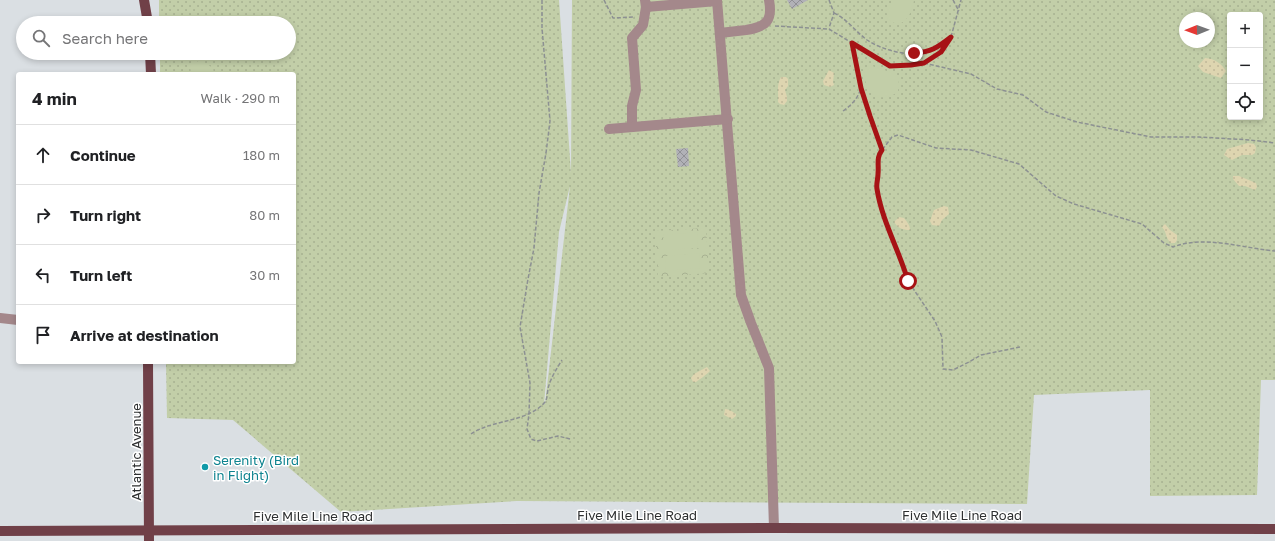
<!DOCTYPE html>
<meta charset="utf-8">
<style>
body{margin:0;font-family:"Golos Text",sans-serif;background:#f2f2f2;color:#202124}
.controls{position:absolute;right:12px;top:12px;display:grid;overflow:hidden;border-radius:4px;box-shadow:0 2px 6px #0003}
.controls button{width:36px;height:36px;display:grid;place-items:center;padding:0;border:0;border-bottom:1px solid #e0e0e0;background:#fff;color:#202124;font:20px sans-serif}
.compass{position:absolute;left:1179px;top:12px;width:36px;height:36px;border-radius:50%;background:#fff;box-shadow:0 2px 6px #0003;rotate:269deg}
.stop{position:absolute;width:12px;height:12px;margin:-9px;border:3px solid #a71215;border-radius:50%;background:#fff}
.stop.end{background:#a71215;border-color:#fff;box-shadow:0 1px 4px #0008}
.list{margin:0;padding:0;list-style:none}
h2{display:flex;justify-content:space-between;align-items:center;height:52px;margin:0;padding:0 16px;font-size:17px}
h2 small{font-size:13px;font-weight:400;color:#757577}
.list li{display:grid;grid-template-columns:26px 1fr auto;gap:12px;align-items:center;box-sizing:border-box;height:60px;padding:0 16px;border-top:1px solid #e0e0e0}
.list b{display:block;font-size:15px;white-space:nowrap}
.list em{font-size:13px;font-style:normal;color:#757577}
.icon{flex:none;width:22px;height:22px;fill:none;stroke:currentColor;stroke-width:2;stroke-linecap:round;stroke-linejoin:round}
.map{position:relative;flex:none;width:1275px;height:541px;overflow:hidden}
.search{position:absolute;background:#fff;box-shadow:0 2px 6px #0003;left:16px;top:16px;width:280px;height:44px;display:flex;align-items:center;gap:10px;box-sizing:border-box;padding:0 14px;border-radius:22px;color:#757577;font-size:15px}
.panel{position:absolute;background:#fff;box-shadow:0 2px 6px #0003;left:16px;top:72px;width:280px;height:292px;border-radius:4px}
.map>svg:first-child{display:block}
.grass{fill:url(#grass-dots);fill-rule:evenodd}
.forest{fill:url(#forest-crowns)}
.sand{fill:url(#sand-dots)}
.garden{fill:#c2cea8}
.building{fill:url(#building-cross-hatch)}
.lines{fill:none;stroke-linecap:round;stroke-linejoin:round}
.path{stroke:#8c9092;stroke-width:1.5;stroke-dasharray:4 2;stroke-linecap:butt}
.minor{stroke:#a4888b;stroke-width:10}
.major{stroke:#704048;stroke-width:10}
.route{stroke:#a71215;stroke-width:5}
.culture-dot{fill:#0f9aa8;stroke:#fff;stroke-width:1.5}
.labels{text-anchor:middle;stroke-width:3;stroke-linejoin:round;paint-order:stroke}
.street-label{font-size:13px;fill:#2e3031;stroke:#fff}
.culture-label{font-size:13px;fill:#0d838f;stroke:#fff;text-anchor:start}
</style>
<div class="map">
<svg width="1275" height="541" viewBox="0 0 1275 541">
<defs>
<pattern id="grass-dots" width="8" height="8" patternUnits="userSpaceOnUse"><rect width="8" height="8" fill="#c2cea8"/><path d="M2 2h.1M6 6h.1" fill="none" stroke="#a7b191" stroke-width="1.8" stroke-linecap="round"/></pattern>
<pattern id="forest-crowns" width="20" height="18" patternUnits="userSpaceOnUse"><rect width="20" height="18" fill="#c2cea8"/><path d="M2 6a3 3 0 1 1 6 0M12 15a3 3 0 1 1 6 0" fill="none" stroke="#a7b191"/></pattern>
<pattern id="sand-dots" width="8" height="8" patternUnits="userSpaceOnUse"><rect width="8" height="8" fill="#ded5b0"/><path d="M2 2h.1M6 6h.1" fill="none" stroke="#bfb798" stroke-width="1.8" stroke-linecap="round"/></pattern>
<pattern id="building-cross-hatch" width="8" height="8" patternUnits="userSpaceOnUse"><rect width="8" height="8" fill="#b1b1b7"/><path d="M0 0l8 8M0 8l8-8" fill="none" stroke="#909095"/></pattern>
</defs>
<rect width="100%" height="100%" fill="#dadfe3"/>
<!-- grass -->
<path class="grass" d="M159 0H559L571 173 572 0H1275V380H1261L1257 495 1150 496V390L1034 395 1027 504 517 501 341 512 233 420 167 418 166 362H294V74H160V53H289V23H159ZM1230 15H1260V117H1230ZM1185 18H1209V42H1185ZM570 186 545 404H544L559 232Z"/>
<!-- forest -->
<polygon class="forest" points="706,228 709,273 658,277 655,231"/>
<!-- sand -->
<g class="sand">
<path d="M1205 58C1215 59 1221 63 1226 71L1221 78 1203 72 1198 66Z"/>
<polygon points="829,70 834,73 833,82 834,85 830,87 824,85 823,81"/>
<path d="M781 77H786L788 79V86L785 90 787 97V101L784 105 780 104 778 102C779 93 776 86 781 77Z"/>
<polygon points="1248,143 1254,144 1256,147 1255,153 1252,155 1242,155 1232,160 1224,155 1227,149"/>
<polygon points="1233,176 1239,176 1256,183 1257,187 1255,190 1245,186 1239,186 1233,179"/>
<polygon points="944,206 948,207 949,214 942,220 939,226 932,225 930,221 934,210"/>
<path d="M899 217 904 218C907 222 910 225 910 230 902 230 898 228 894 222Z"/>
<path d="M1165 224 1170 230 1177 235V240L1175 243H1171C1165 238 1167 232 1162 227Z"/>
<path d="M707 367 710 371C707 374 699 380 696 382H693L691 378 694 374Z"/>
<path d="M725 409C729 409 733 412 736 414V416L732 419 724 415Z"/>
</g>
<!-- garden -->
<g class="garden">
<path d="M893 0H914C912 14 903 32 888 19 885 10 888 7 893 0Z"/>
<polygon points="200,60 213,68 214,74 191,74 190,66"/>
<path d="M869 65 890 72 899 78 898 92C894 94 890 97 886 97 867 100 865 83 864 69Z"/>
<polygon points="697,232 698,248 665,250 663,235"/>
<polygon points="699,253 700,268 666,271 665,256"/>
</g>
<!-- building -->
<g class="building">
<polygon points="787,0 808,0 792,9"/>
<polygon points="688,148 689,166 678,167 676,149"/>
</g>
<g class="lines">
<!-- path -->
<g class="path">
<polyline points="542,0 542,28 550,121 546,153 539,193 534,248 528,279 520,327 530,383 529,414 527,429 531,439 537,441 558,436 570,439"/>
<polyline points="604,0 613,18 635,17"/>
<polyline points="829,0 834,13 829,28"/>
<polyline points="953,0 959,11"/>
<path d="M834 13C847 19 855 31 867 40 882 50 911 58 928 52 936 49 943 44 949 39"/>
<polyline points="775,26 829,29 890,66 911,65 924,63 941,52 951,37 961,0"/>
<polyline points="852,43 861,88 870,116 882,150"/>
<polyline points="924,63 971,74 997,89 1023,95 1046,112 1077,122 1151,137 1199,137 1250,140 1275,143"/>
<path d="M843 111C852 105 858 98 861 88"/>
<path d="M1020 347 981 355 969 362 953 370 943 369 942 337 935 321 908 281 903 264 888 228 876 188 878 173 877 160 879 154 892 137 898 135 936 148 971 150 1019 164 1056 196 1074 204 1142 224 1164 243 1173 247C1205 235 1242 248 1275 251"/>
<path d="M471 434C493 419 527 423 545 402 548 398 547 390 549 385 552 376 557 368 562 360"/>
</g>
<!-- minor -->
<g class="minor">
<polyline points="717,0 741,295 751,323 769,368 774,528"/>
<polyline points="646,7 717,1"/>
<path d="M720 33C729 32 737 31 746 30 766 27 773 21 769 0"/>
<polyline points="632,127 632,106 636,90 632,38 643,25 646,7 645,0"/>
<polyline points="609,129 728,119"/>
<polyline points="0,318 18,320"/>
</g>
<!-- major -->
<g class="major">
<polyline points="144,0 148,23"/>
<polyline points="150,53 151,74"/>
<polyline points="148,362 149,541"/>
<polyline points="0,531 774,528 1275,529"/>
</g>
</g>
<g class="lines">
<!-- route -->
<path class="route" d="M908 281C899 250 882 221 877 189 876 184 878 179 878 174 879 164 876 158 882 150L870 116 861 88 852 43 890 66 911 65 924 63 941 52 951 37C937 48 931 52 914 53"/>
</g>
<!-- markers -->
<circle class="culture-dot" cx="205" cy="467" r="4"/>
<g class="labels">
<!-- street labels -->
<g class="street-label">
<text transform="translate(136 452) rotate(-90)" y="5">Atlantic Avenue</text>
<text x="637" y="520">Five Mile Line Road</text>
<text x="962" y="520">Five Mile Line Road</text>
<text x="313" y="521">Five Mile Line Road</text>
</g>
<!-- culture labels -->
<g class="culture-label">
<text x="213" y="465">Serenity (Bird<tspan x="213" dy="15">in Flight)</tspan></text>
</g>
</g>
</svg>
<div class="controls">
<button>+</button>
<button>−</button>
<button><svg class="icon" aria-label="locate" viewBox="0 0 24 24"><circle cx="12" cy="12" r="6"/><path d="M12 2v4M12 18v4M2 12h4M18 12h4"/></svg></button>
</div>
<svg class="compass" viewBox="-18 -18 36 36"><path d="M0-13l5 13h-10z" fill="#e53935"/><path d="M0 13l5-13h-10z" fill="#757577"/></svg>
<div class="stop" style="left:908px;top:281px"></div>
<div class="stop end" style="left:914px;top:53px"></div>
<div class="search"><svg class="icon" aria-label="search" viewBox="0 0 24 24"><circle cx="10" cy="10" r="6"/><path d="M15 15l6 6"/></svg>Search here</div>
<section class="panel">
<h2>4 min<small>Walk · 290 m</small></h2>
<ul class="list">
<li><svg class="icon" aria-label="ahead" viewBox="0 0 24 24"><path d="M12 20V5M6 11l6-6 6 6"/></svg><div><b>Continue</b></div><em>180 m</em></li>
<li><svg class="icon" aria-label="right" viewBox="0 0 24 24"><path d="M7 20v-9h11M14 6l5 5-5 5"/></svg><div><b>Turn right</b></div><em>80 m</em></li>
<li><svg class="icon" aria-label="left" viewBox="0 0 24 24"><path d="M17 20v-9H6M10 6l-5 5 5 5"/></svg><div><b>Turn left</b></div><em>30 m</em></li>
<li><svg class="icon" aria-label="arrive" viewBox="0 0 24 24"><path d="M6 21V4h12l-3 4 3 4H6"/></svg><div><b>Arrive at destination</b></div></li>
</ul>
</section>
</div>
